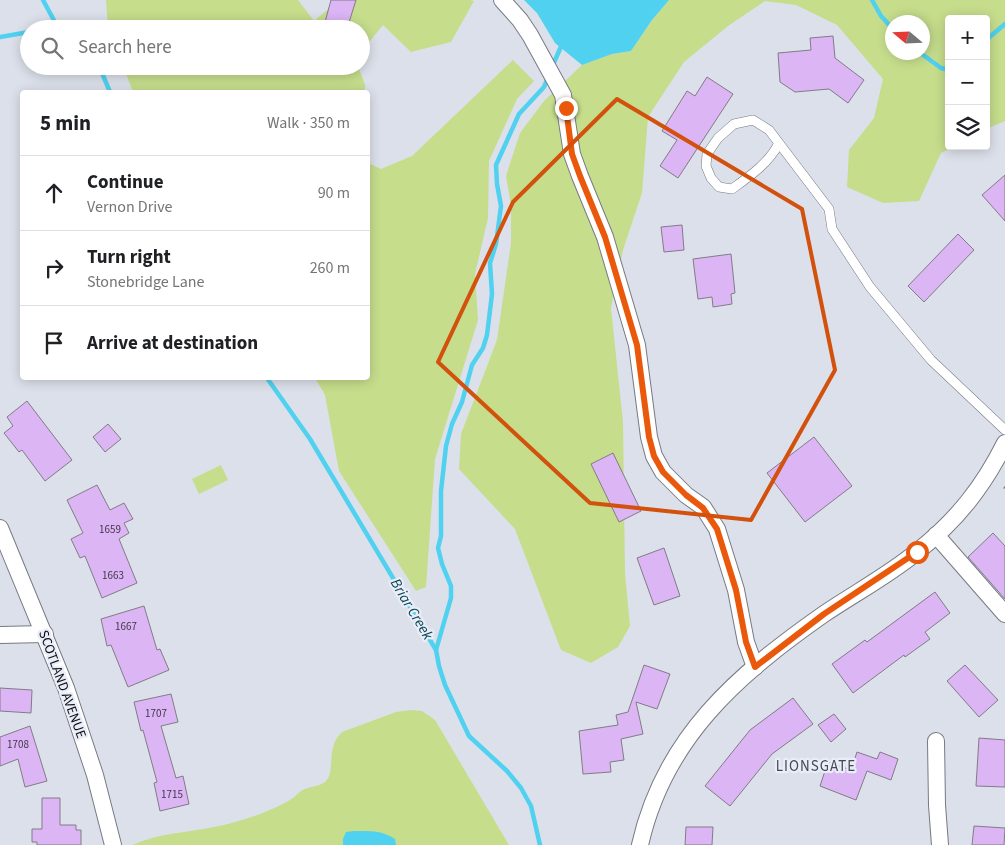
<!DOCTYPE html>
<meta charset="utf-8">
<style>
body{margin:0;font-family:"Source Sans 3",sans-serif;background:#f2f2f2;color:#202124}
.controls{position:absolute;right:15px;top:15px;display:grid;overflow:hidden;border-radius:5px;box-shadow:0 2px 12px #0003}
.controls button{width:45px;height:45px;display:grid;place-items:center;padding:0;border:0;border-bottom:1px solid #e0e0e0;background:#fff;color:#202124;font:25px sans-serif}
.compass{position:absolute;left:885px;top:15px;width:45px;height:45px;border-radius:50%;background:#fff;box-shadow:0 2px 12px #0003;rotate:289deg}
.stop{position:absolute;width:15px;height:15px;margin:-11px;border:4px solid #ea580c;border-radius:50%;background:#fff}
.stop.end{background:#ea580c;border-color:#fff;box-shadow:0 1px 5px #0008}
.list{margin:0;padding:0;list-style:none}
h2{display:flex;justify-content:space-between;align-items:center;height:65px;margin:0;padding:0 20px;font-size:21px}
h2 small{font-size:16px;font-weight:400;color:#757577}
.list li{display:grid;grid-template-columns:32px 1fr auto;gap:15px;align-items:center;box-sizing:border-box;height:75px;padding:0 20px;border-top:1px solid #e0e0e0}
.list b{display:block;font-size:19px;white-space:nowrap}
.list p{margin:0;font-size:16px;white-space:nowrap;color:#757577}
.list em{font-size:16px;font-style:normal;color:#757577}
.icon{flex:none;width:28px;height:28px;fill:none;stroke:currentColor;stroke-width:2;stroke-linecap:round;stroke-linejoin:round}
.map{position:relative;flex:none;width:1005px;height:845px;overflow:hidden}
.search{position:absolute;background:#fff;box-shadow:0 2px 12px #0003;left:20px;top:20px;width:350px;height:55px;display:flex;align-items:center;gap:12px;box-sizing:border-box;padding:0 18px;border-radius:28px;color:#757577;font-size:19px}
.panel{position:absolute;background:#fff;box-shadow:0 2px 12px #0003;left:20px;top:90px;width:350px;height:290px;border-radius:5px}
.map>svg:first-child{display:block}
.green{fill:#c6dd8c;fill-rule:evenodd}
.water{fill:#50d1ef}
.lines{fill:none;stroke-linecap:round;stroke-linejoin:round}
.stream{stroke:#50d1ef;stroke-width:4.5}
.building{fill:#dbb5f4;stroke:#817c85}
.lane-casing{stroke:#777a83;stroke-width:10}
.street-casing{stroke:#777a83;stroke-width:18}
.path{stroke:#7a7c84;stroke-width:2.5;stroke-dasharray:2.5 2.5;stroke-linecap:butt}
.lane{stroke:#fff;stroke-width:9}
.street{stroke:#fff;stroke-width:16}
.route{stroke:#ea580c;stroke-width:6}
.marked{fill:none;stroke:#d2510c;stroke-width:4;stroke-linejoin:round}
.labels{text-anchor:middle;stroke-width:4.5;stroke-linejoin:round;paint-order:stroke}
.number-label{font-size:11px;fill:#40374a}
.street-label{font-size:14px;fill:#0c0d11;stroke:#e9edf8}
.water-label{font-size:15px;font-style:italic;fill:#023f4c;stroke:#e9edf8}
.neighbourhood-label{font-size:15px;letter-spacing:1px;fill:#464951;stroke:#e9edf8}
</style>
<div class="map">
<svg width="1005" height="845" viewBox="0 0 1005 845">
<rect width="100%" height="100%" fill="#dce0ea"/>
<!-- green -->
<g class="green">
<polygon points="106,0 298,0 314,21 339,0 470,0 474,1 451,42 411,52 383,25 361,52 361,29 108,29"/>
<path d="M669 0H1005V121L986 129V19H949V146H955L941 153 919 201 883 203 847 187 849 150 874 118 883 79 837 25 796 5 765 1 728 26 684 62 648 117 642 193 623 250 611 308 623 422 625 573 630 626 618 647 591 663 561 650 515 529 459 469 461 434 497 340 511 243V205L506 176 520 133 544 101 582 65 612 54 631 51 652 20ZM892 22H922V52H892Z"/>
<polygon points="513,60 534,81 517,99 489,161 488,218 475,274 478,320 435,459 426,587 416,591 339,471 325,395 315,378 368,378 368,163 381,169 412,156"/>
<polygon points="123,66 358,66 365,85 365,92 133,92"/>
<polygon points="221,465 228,480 199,494 192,479"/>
<path d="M411 710 422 711 435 720 509 845H132C160 833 184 833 214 827 238 822 272 812 293 798 296 796 298 793 301 791 308 786 320 787 326 781 336 771 325 748 342 732L396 712Z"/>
</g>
<!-- water -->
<g class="water">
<polygon points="524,0 669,0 652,20 631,51 612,54 582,65 555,43 537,13"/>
<path d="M354 831C369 831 382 830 395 839L396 845H343V839L346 832Z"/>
</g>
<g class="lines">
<!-- stream -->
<g class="stream">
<polyline points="43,0 57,26 61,29"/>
<polyline points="872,0 881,16 892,28"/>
<polyline points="39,29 56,23"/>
<polyline points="0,37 29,32"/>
<polyline points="986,40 1005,24"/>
<polyline points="919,52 941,68 949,70"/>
<polyline points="99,66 110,92"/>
<polyline points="552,67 563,42"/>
<polyline points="267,378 310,439 436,650 439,666 445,685 469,736 507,771 521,788 531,806 540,845"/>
<polyline points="436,650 451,598 451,586 442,564 438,548 441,536 441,491 446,446 452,424 462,402 472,365 483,348 487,335 492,294 490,263 496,244 501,206 497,184 496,165 519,114 544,87 548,77"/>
</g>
</g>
<!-- building -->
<g class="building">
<polygon points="331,0 356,0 347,29 325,22"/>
<polygon points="833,36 835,58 864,80 848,103 829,89 795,92 780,82 778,53 811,50 810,38"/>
<polygon points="707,77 733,94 678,178 660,166 677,140 662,131 687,91 695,96"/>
<polygon points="1005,175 1005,221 982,195"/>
<polygon points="682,225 684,250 664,252 661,227"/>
<polygon points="958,234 974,250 924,302 908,286"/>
<polygon points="731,254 735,293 731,294 732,304 713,307 712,297 698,299 693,259"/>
<polygon points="27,401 72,460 45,481 22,450 19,452 4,433 13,426 7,417"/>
<polygon points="108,424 121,439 105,452 93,437"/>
<polygon points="814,437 852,486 805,522 767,473"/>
<polygon points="613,453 641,511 619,522 591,464"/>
<polygon points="97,485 110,510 124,503 133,519 124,523 129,533 119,539 137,583 102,598 85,556 80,558 71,539 83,533 67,500"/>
<polygon points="993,533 1005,546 1005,599 968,557"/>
<polygon points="664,548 680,596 654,605 637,558"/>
<polygon points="935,592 950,613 925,632 930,639 905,657 904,655 853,693 832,664 865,640 867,642"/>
<polygon points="144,606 157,650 160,649 169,670 128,687 111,645 107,646 101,619"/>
<polygon points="644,665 670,674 657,709 636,702 643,734 621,739 624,760 610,762 611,772 583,774 579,731 618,725 616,715 628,712"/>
<polygon points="965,665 998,700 979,717 947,681"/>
<polygon points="0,688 32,690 31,713 0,711"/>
<polygon points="171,694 178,722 161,726 176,778 183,776 189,804 160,811 154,783 157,782 143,730 141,731 134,702"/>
<polygon points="793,698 813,724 772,754 730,806 705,786 750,730"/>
<polygon points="834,714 846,729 831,742 818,725"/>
<polygon points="30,726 47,781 25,787 18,759 0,766 0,737"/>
<polygon points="979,738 1005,740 1005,787 976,786"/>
<polygon points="857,752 877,759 880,752 898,759 891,780 867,771 856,800 820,786 828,762 851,770"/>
<polygon points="42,798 60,798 60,825 76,825 76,830 81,830 81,845 37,845 37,842 32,842 32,829 42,829"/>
<polygon points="974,826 1005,828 1004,845 972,845"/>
<polygon points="686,827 713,827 712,845 685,845"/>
</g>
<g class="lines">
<defs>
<path id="lane" d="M779 143C769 163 750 176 732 189L719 187 711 178 706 166 707 154 718 138 734 124 753 120 769 130 829 209 832 229 870 287 931 360 1005 430"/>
<g id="street">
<polyline points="502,0 520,20 530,35 563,95 572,154 580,176 605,237 637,345 649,437 654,456 663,472 686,495 703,507 717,529 736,590 746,642 755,667"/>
<polyline points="0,528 66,688 95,775 113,845"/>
<polyline points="936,535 1005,614"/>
<polyline points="0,635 45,634"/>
<polyline points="936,741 937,805 940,845"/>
<path d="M640 845C664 738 737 675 824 614 855 593 889 575 918 551 957 520 983 487 1005 443"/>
</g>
</defs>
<!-- lane casing -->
<use href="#lane" class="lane-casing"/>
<!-- street casing -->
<use href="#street" class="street-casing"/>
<!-- path -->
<polyline class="path" points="1004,487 1005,488"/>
<!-- lane -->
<use href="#lane" class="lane"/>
<!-- street -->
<use href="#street" class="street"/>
</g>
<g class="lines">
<!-- route -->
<polyline class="route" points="566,108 572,154 580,176 605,237 637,345 649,437 654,456 663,472 686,495 703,508 717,529 736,590 746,642 755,667 824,614 917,552"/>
</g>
<!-- marked area -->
<path class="marked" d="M617 99 802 209 835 370 751 520 590 503 438 362 513 202Z"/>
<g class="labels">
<!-- number labels -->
<g class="number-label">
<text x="110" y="533">1659</text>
<text x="113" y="579">1663</text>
<text x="126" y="630">1667</text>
<text x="156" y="717">1707</text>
<text x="18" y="748">1708</text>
<text x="172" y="798">1715</text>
</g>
<!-- street labels -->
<g class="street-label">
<text transform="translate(63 684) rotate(70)" y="5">SCOTLAND AVENUE</text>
</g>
<!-- water labels -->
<g class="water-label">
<text transform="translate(412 609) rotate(59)" y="5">Briar Creek</text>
</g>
<!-- neighbourhood labels -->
<g class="neighbourhood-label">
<text x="816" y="771">LIONSGATE</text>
</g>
</g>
</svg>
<div class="controls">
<button>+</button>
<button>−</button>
<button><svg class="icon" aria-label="layers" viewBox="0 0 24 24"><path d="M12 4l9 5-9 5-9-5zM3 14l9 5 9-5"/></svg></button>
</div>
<svg class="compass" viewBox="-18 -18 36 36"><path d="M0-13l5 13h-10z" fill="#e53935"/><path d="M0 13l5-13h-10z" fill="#757577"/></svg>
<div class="stop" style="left:917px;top:552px"></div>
<div class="stop end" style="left:566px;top:108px"></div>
<div class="search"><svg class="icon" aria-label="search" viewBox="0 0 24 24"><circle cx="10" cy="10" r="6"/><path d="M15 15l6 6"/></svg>Search here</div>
<section class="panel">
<h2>5 min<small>Walk · 350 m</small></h2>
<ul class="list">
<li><svg class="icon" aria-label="ahead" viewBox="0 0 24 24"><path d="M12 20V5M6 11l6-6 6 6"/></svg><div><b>Continue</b><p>Vernon Drive</p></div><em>90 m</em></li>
<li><svg class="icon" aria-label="right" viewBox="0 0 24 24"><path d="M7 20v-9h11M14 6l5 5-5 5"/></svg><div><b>Turn right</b><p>Stonebridge Lane</p></div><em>260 m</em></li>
<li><svg class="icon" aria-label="arrive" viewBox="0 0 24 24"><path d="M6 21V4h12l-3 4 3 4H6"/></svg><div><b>Arrive at destination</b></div></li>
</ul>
</section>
</div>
